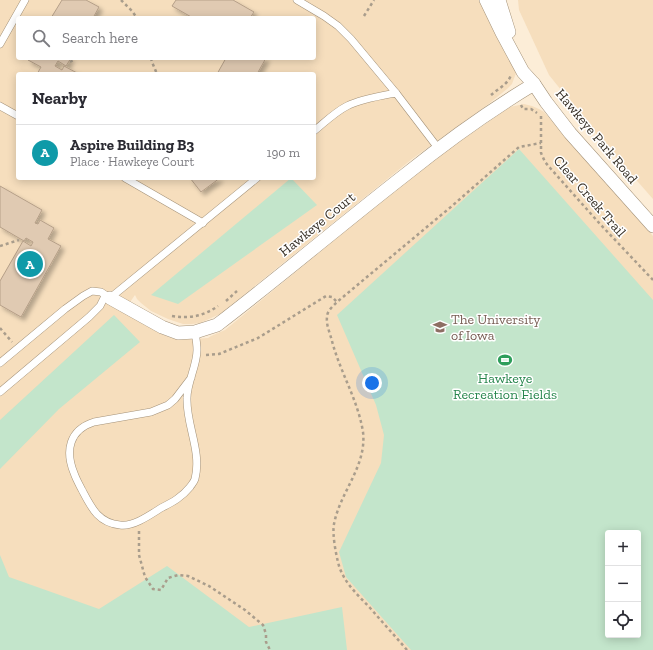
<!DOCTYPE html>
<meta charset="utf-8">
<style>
body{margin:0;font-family:"Zilla Slab",serif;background:#f2f2f3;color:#2b2b33}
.controls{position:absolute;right:12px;bottom:12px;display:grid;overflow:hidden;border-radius:4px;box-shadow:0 2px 10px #0003}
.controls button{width:36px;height:36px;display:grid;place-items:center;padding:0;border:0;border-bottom:1px solid #e1e1e2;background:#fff;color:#2b2b33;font:20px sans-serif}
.you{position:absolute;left:372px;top:383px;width:14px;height:14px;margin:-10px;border:3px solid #fff;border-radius:50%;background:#1a73e8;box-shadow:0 0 0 6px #1a73e833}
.badge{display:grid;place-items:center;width:26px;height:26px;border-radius:50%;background:#2e6e5c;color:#fff;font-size:13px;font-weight:700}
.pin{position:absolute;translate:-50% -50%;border:2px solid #fff;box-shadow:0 1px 4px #0006}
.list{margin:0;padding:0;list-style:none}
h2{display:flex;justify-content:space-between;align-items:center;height:52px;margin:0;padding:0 16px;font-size:17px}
h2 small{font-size:13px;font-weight:400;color:#7c7c81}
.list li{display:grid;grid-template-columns:26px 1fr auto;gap:12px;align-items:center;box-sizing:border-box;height:56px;padding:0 16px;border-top:1px solid #e1e1e2}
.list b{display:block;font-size:15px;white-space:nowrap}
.list p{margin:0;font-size:13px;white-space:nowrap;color:#7c7c81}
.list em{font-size:13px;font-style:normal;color:#7c7c81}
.icon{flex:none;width:22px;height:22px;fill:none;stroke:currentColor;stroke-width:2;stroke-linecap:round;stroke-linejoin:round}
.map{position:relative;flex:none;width:653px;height:650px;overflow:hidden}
.search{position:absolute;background:#fff;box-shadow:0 2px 10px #0003;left:16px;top:16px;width:300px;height:44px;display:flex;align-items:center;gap:10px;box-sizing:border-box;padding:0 14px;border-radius:4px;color:#7c7c81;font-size:15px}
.panel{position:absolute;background:#fff;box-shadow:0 2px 10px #0003;left:16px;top:72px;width:300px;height:108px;border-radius:4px}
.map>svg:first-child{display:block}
.built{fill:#f6debd;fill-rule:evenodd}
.green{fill:#c3e5cb;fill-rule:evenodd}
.building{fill:#e0cab2;stroke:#b59f88;filter:url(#shadow)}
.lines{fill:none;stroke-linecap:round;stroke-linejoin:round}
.lane-casing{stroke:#a49279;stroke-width:8}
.street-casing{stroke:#a49279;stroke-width:14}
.path{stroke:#a99d8c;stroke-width:2.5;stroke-dasharray:3 3;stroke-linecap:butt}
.lane{stroke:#fff;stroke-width:7}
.street{stroke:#fff;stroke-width:13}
.labels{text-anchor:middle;stroke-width:3;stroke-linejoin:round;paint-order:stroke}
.street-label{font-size:14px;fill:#352e24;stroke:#fff}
.education-label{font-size:14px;fill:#785e54;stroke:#fff;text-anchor:start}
.leisure-label{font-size:14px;fill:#27864d;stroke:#fff}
</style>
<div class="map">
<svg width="653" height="650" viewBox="0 0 653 650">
<defs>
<filter id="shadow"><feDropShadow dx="3.5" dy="3.5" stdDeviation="2" flood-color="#0004"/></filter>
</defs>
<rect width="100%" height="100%" fill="#fcedd7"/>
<!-- built -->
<g class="built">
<path d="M0 0H481L514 62 516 73 512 84 507 89 486 106 412 159 220 314 200 323 192 324H183L168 319 151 311 141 303 137 299 135 295 123 312 159 333 171 338 180 340 208 338 211 336 225 330 353 225 449 149 510 107 524 104 532 106 539 109 544 112 653 236V650H0ZM18 18H314V58H18ZM18 74H314V178H18ZM608 533H638V635H608Z"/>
<polygon points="518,0 653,0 653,199 603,142 549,75 519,10"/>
</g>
<!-- green -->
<g class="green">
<path d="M519 149 653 300V650H411L346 577 339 552 381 463 384 435 376 405 337 315ZM608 533H638V635H608Z"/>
<polygon points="291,178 317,205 178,304 151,295"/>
<polygon points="114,315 140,342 59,409 0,469 0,420"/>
<polygon points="0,555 9,577 99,609 167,566 249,627 342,607 347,650 0,650"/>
</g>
<!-- building -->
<g class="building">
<polygon points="62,0 86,0 99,7 93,18 51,18"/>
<polygon points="176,0 233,0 254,12 250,18 193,18 172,6"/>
<polygon points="29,58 71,58 66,66 58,61 55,66 62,70 64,66 79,74 37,74 41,67 28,60"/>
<polygon points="226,58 266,58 257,74 217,74"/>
<polygon points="190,178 220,178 201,192"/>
<polygon points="0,186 42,210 35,223 38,224 40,220 54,228 48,239 61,246 21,317 0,305 0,281 23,241 31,246 33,242 26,238 24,241 0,227"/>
</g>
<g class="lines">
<defs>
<g id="lane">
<polyline points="297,0 324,16 338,26 351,39 396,93"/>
<polyline points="0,44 25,0"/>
<polyline points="0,106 18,116"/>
<path d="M314 131C324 123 335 112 347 106 361 99 380 96 396 93L438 148"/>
<polyline points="125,178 203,223"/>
<polyline points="0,363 65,309 83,296 92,291 101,292 110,298 257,178"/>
<path d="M191 378 175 399 168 405 151 412 94 422C69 430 65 451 74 473 76 479 79 484 82 490 91 507 98 523 120 525 133 527 150 515 161 508 173 502 182 497 190 487 192 484 194 482 195 479 202 451 186 425 187 398 187 382 197 366 197 350 197 344 196 338 195 332"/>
<polyline points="0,392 89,317 100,306 105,296"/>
</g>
<g id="street">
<polyline points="486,0 502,33 523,72 534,84 546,102 570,133 653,226"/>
<polyline points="499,0 509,32"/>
<path d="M110 298 162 327 178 333 195 332 217 325C281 276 342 224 405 175 446 142 489 111 534 84"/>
</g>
</defs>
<!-- lane casing -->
<use href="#lane" class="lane-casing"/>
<!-- street casing -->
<use href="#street" class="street-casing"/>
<!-- path -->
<g class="path">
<polyline points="121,0 132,11 137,18"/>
<polyline points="364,16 374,0"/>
<polyline points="151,58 152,62 157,74"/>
<polyline points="70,62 77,58"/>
<path d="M491 95C498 89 508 84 511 75"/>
<polyline points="521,105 523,109 531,109 537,113"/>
<polyline points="541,116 541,153 545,162 551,169 600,224 653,280"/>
<polyline points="0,246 19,240"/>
<polyline points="226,301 237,291"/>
<path d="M172 316C189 319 204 316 218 306"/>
<polyline points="0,328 12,342"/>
<polyline points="206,355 219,354 258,338 326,296 332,297 337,302"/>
<polyline points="139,531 139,555 145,577 153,589 161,590 168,578 178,575 188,576 209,586 245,610 263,625 266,634 266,642 270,650"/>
<path d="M407 650C395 636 383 623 371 609 358 595 345 584 339 566 336 555 332 534 334 524 340 492 367 466 363 432 358 400 340 372 332 341 330 333 326 325 327 317 327 311 333 306 337 302L452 206 519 147 541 143"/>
</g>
<!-- lane -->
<use href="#lane" class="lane"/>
<!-- street -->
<use href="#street" class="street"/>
</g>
<!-- icons -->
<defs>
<symbol id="university-bare" viewBox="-9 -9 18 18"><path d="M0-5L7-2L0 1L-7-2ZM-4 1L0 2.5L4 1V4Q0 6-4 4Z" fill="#8d6e63" stroke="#fff" stroke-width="2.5" paint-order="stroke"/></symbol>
<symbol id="stadium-bare" viewBox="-9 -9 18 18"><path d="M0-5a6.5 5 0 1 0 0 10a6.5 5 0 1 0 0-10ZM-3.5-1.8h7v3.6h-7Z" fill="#2e9e5b" stroke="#fff" stroke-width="2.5" paint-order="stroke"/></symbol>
</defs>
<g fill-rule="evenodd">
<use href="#university-bare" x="430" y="317" width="20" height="20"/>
<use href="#stadium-bare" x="495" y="350" width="20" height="20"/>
</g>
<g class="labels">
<!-- street labels -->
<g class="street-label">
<text transform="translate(597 136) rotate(50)" y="5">Hawkeye Park Road</text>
<text transform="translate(590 196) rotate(49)" y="5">Clear Creek Trail</text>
<text transform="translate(317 224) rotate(-39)" y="5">Hawkeye Court</text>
</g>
<!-- education labels -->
<g class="education-label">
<text x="451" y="324">The University<tspan x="451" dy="16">of Iowa</tspan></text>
</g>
<!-- leisure labels -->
<g class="leisure-label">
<text x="505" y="383">Hawkeye<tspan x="505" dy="16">Recreation Fields</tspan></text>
</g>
</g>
</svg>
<div class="controls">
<button>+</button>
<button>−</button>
<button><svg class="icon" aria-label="locate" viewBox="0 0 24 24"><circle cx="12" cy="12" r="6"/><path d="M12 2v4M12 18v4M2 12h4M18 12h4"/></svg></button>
</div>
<div class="you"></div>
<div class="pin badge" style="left:30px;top:264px;background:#0f9aa8">A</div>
<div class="search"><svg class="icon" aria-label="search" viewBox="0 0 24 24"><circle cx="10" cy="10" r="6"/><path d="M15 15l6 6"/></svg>Search here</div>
<section class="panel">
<h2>Nearby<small></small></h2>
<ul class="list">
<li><span class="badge" style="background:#0f9aa8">A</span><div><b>Aspire Building B3</b><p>Place · Hawkeye Court</p></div><em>190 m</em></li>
</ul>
</section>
</div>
